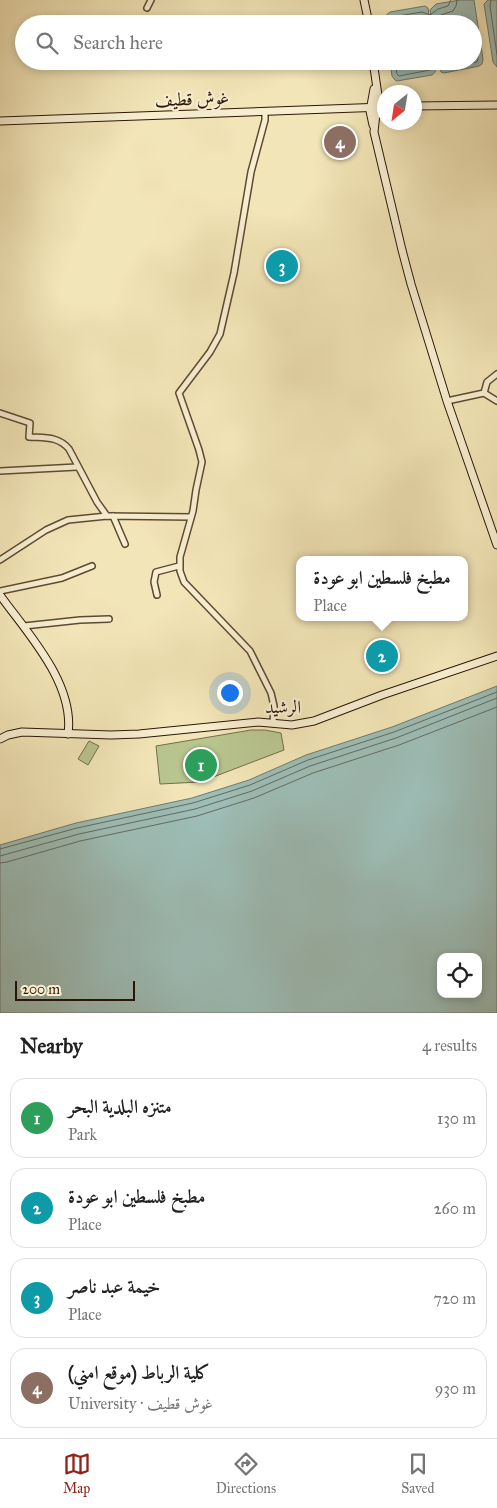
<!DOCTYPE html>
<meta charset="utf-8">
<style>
body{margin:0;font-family:"IM FELL Great Primer",Amiri,serif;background:#f6f6f6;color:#222}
.controls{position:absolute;right:15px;bottom:15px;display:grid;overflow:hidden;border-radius:10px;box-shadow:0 2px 8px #0003}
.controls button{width:45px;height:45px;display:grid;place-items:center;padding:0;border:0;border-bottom:1px solid #e0e0e0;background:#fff;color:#222;font:25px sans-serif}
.compass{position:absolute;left:377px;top:85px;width:45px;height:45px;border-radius:50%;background:#fff;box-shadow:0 2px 8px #0003;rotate:210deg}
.scale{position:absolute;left:15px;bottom:12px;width:120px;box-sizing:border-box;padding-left:5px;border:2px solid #2c1608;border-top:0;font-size:14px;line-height:18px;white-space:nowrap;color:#2c1608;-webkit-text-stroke:4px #f7eed0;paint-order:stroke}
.you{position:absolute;left:229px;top:692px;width:18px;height:18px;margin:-12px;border:4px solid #fff;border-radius:50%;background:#1a73e8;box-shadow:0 0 0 8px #1a73e833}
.badge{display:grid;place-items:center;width:32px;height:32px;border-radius:50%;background:#8f2418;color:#fff;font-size:16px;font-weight:700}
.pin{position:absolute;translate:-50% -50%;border:2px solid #fff;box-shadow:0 1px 5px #0006}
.popup{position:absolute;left:296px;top:556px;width:172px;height:65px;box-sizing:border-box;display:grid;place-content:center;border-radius:10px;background:#fff;filter:drop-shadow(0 1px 4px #0005);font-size:16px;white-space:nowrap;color:#767676}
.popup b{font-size:19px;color:#222}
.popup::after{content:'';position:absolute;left:50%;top:100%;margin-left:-10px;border:10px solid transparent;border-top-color:#fff}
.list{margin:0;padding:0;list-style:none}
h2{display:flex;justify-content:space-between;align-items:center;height:65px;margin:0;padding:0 20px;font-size:21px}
h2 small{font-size:16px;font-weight:400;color:#767676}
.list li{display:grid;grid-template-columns:32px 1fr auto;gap:15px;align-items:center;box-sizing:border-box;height:80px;margin:0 10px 10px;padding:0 10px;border:1px solid #e0e0e0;border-radius:15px}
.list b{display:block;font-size:19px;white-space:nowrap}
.list p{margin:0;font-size:16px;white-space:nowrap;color:#767676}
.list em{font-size:16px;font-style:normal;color:#767676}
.icon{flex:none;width:28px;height:28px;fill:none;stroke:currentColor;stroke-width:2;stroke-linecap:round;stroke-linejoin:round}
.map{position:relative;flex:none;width:497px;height:1013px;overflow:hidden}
.search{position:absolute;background:#fff;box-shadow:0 2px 8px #0003;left:15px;right:15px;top:15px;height:55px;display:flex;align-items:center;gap:12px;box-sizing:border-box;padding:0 18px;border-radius:28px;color:#767676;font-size:19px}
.sheet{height:425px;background:#fff}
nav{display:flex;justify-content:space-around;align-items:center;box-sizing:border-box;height:70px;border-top:1px solid #e0e0e0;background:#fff;font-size:14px;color:#767676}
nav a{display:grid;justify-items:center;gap:2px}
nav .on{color:#8f2418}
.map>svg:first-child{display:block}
.green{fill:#b9c58f;stroke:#726e4c}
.water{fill:#9dbdb6;stroke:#707a70;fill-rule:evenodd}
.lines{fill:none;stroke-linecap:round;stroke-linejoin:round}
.shore{stroke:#646a5f;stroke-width:1}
.street-casing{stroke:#5e4a34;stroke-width:8}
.secondary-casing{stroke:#2c1608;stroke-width:9}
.street{stroke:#f7eed0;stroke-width:5}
.secondary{stroke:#f7eed0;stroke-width:7}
.labels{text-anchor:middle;stroke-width:4.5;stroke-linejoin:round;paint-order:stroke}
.street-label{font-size:18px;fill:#2c1608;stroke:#f7eed0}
</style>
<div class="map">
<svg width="497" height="1013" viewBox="0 0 497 1013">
<rect width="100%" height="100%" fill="#f2e5b7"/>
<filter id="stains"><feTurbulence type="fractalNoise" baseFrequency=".004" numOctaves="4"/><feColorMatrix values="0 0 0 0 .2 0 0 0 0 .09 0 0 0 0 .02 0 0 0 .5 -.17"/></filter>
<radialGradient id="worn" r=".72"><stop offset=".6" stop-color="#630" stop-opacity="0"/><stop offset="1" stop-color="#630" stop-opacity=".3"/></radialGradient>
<!-- green -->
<g class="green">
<polygon points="251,730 265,730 281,733 284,750 200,782 160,784 156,746"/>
<polygon points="89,741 99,746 88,765 78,759"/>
</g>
<!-- water -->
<g class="water">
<polygon points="460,0 474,0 483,59 482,64 479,66 444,73 441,72 438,61 473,61 473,24 432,24 430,10 436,4"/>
<polygon points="488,0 497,0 497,67 493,62 484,4"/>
<polygon points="425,6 428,8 430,24 384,24 383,18 390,12"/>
<path d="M390 61H436C437 67 437 71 432 75L397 81 395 80 392 76Z"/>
<path d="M497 686V1013H0V845L76 823 192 798 249 780 306 755 392 727ZM441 957H478V994H441Z"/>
</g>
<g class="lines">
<!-- shore -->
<g class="shore">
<polyline points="491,0 490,6 497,55"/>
<polyline points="389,24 389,19 392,17 422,12 430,15 438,9 448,6 451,0"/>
<polyline points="395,24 397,22 420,18 428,21 434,20 441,15 453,11 456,6 457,0"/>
<path d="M395 61 397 74 399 76 430 70C437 61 436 60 446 67L477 62 478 59 473 25"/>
<polyline points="0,849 77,828 193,803 250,785 308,760 394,732 497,692"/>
<polyline points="0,856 79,834 195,809 252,791 310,766 396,738 497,698"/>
<polyline points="0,863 7,862 80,841 197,816 254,798 313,773 399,745 497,707"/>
</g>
<defs>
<g id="street">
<polyline points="147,8 151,0"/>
<polyline points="265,111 265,120 251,172 234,273 220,334 210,352 179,393 199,450 202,462 196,490 193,511 180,557 180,571 184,582 250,651 271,693 274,706 273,723"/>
<polyline points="484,393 487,382 497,374"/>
<polyline points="447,401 484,393 497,401"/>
<path d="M0 413 30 423 29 437C45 438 58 436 69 449L97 502 107 516"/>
<polyline points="0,471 77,467"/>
<polyline points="113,516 125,544"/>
<polyline points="0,560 46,530 68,520 107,516 191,517"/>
<polyline points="0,591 62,578 92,566"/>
<polyline points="157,595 154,582 156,572 179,566"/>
<polyline points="24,626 80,620 109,619"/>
</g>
<g id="secondary">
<polyline points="364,0 369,24"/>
<polyline points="373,61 378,95 374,132 402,250 411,284 447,401 497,545"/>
<polyline points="414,106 497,105"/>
<polyline points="0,121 384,107"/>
<polyline points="373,125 370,111 374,89"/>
<path d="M0 595C27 633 75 683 68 734"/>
<polyline points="0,739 8,735 22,732 111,735 139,734 258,722 292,725 314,721 382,695 497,656"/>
</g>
</defs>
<!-- street casing -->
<use href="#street" class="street-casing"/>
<!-- secondary casing -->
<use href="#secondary" class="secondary-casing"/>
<!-- street -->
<use href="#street" class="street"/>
<!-- secondary -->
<use href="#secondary" class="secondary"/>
</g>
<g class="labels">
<!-- street labels -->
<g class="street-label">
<text transform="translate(192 99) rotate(-2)" y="6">غوش قطيف</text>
<text x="283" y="713">الرشيد</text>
</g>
</g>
<rect width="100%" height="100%" filter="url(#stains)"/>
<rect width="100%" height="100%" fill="url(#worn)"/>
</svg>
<div class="controls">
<button><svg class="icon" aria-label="locate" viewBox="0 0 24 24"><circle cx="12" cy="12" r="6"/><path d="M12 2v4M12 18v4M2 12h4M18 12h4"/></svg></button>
</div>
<svg class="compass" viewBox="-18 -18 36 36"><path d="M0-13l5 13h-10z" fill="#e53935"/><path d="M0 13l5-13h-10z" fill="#767676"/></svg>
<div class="scale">200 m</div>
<div class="you"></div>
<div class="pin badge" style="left:201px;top:765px;background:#2e9e5b">1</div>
<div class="pin badge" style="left:382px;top:656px;background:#0f9aa8">2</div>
<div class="popup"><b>مطبخ فلسطين ابو عودة</b>Place</div>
<div class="pin badge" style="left:282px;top:266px;background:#0f9aa8">3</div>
<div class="pin badge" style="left:340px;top:142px;background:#8d6e63">4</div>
<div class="search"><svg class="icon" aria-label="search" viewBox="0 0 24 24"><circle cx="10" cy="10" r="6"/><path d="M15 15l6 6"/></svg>Search here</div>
</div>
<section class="sheet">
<h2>Nearby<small>4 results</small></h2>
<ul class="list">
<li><span class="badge" style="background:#2e9e5b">1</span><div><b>متنزه البلدية البحر</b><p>Park</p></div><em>130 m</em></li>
<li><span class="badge" style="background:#0f9aa8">2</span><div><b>مطبخ فلسطين ابو عودة</b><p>Place</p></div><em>260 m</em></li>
<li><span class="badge" style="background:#0f9aa8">3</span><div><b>خيمة عبد ناصر</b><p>Place</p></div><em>720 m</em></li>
<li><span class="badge" style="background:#8d6e63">4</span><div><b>كلية الرباط (موقع امني)</b><p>University · غوش قطيف</p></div><em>930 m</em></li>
</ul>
</section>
<nav>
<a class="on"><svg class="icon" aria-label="map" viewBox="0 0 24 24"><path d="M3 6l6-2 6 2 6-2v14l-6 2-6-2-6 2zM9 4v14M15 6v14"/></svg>Map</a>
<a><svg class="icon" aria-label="directions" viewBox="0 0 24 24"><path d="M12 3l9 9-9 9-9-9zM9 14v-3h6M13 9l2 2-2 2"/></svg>Directions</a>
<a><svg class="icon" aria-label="saved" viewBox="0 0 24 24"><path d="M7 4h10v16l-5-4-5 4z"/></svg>Saved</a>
</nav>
